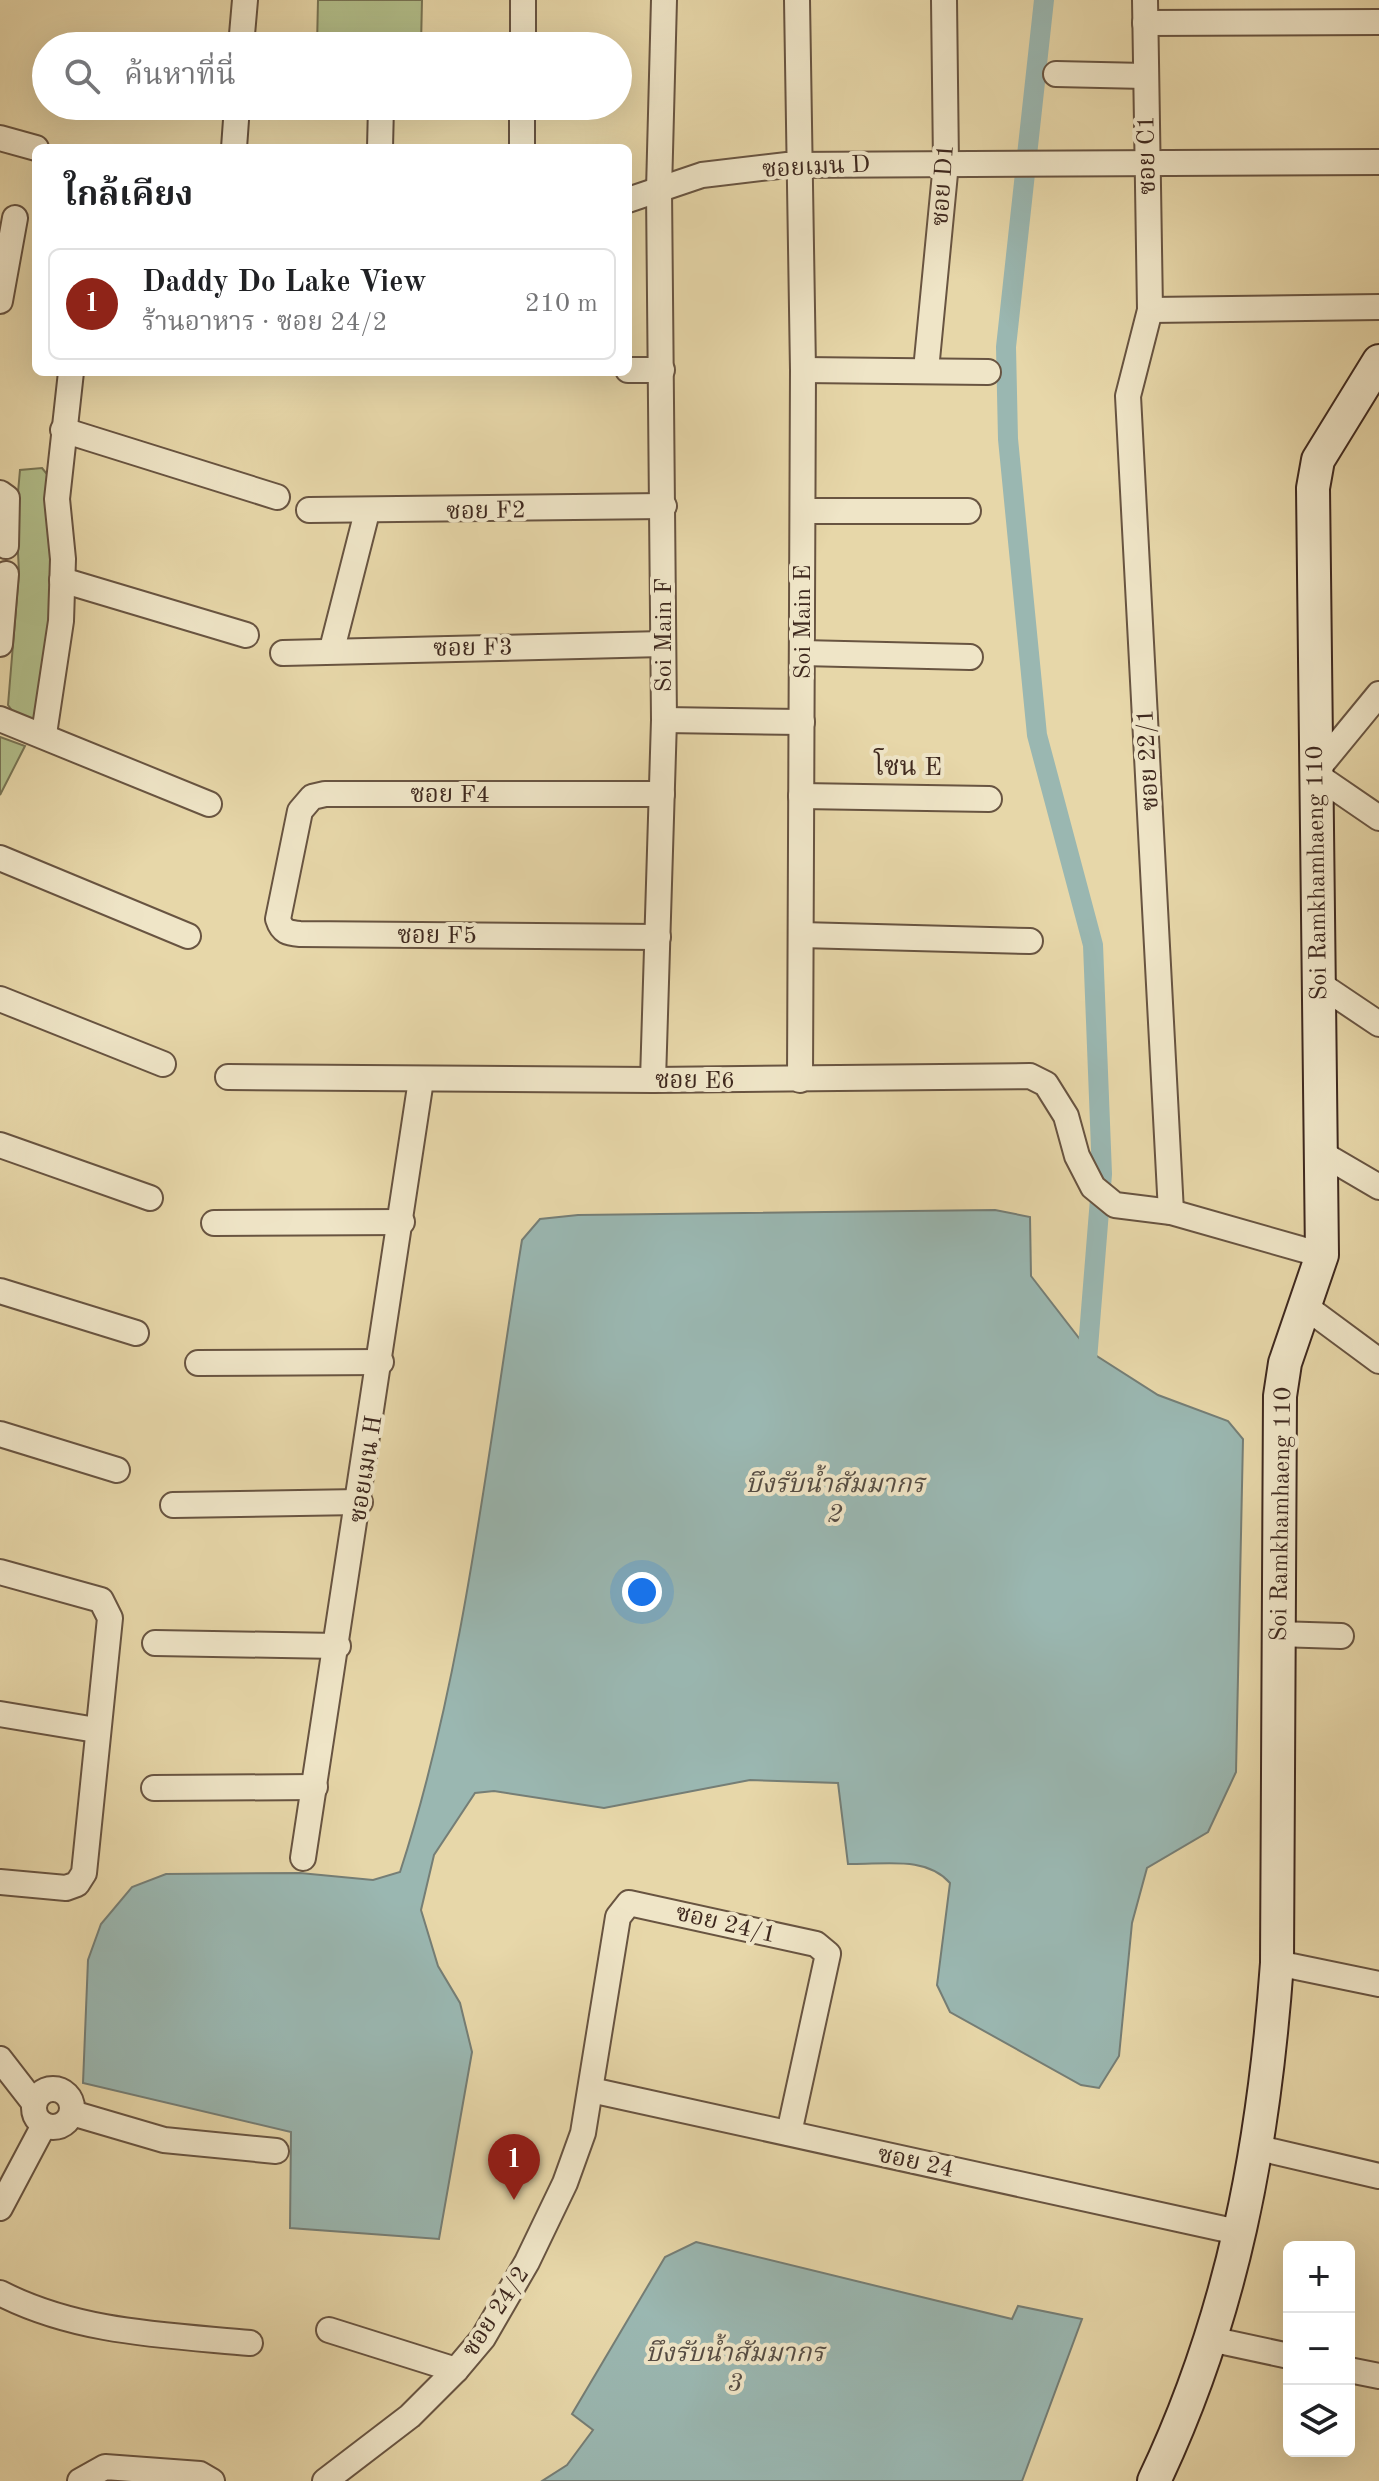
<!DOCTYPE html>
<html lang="th">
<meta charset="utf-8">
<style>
body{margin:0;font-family:"Old Standard TT","Noto Serif Thai",serif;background:#f2f2f2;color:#202124}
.controls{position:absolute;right:24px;bottom:24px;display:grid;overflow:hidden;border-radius:12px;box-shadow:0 8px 32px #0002}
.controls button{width:72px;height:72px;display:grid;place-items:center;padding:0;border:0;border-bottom:2px solid #e0e0e0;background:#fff;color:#202124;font:40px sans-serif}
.you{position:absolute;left:642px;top:1592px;width:28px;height:28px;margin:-20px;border:6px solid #fff;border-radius:50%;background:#1a73e8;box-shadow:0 0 0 12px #1a73e833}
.badge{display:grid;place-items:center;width:52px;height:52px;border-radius:50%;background:#8f2418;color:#fff;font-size:26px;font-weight:700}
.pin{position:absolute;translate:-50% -66px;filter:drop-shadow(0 2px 4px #0008)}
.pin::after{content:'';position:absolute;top:42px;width:28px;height:24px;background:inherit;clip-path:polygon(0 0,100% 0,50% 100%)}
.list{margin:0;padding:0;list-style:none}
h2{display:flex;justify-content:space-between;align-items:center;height:104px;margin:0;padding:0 32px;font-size:34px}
h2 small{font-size:26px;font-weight:400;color:#757577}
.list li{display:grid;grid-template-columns:52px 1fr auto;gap:24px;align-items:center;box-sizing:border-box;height:112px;margin:0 16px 16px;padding:0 16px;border:2px solid #e0e0e0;border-radius:12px}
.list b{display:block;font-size:30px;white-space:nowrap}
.list p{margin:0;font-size:26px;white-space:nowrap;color:#757577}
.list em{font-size:26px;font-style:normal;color:#757577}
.icon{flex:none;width:44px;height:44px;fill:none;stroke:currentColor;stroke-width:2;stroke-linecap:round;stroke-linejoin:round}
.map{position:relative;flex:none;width:1379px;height:2481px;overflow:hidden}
.search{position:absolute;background:#fff;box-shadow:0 8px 32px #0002;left:32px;top:32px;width:600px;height:88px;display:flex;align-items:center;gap:20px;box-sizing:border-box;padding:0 28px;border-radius:44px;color:#757577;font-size:30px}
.panel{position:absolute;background:#fff;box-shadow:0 8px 32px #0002;left:32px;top:144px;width:600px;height:232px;border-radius:12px}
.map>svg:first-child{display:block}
.green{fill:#b2bf8b;stroke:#787454;stroke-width:2}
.water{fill:#9ab7b1;stroke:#757e76;stroke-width:2}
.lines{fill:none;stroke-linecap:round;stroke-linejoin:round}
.canal{stroke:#9ab7b1;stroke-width:20}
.street-casing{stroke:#685441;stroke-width:28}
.secondary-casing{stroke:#3e281e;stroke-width:36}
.street{stroke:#efe5c7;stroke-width:24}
.secondary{stroke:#efe5c7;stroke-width:32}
.labels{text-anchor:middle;stroke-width:8;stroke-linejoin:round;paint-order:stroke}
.street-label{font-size:24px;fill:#3e281e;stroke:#efe5c7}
.neighbourhood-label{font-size:26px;fill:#3e281e;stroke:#efe5c7}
.water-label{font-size:26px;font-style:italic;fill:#554c43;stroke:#efe5c7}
</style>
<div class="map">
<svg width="1379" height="2481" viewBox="0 0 1379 2481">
<rect width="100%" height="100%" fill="#e7d7a9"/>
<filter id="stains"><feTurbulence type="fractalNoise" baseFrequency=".0025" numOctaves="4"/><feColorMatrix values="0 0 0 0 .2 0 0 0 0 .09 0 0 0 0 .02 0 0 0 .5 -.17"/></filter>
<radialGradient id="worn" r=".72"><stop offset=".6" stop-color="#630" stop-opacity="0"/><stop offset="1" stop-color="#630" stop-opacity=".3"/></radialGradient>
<!-- green -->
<g class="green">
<polygon points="318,0 422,0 421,46 317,46"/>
<polygon points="42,468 51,479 54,629 41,709 33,720 13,712 8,705 19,572 16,515 20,470"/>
<polygon points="0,737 25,746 0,795"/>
</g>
<!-- water -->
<g class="water">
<path d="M995 1210 1030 1217 1031 1276 1089 1351 1158 1395 1228 1421 1243 1439 1236 1772 1208 1832 1147 1868 1132 1923 1119 2056 1099 2088 1081 2085 950 2012 937 1985 950 1883C926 1855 882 1865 848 1864L838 1783 750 1780 604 1808 494 1791 475 1793 434 1855 421 1910 438 1966 460 2003 472 2052 439 2239 290 2228 291 2132 83 2083 88 1960 101 1924 132 1887 166 1874 300 1873 373 1880 400 1872C465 1673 488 1447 522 1240L540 1219 578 1215Z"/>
<polygon points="696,2242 1012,2319 1018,2306 1082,2319 1022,2481 542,2481 567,2465 593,2430 572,2414 665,2257"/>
</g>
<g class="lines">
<!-- canal -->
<polyline class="canal" points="1044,0 1006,347 1008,439 1037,735 1093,945 1102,1174 1087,1360 1075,1371"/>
<defs>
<g id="street">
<polyline points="797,0 803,370 800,1080"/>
<polyline points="1145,0 1150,310 1128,396 1171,1212"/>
<polyline points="1145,23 1379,22"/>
<polyline points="241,46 245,0"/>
<polyline points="523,46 523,0"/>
<polyline points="1056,74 1145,76"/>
<polyline points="0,138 36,148"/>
<polyline points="234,148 237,106"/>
<polyline points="380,148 381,106"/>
<polyline points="522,148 522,106"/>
<polyline points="628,200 702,175 787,165 1379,162"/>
<polyline points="0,301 15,218"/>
<polyline points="1150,310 1379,307"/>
<polyline points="628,370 662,370"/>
<polyline points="803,370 988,372"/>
<polyline points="926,370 946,163 944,0"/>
<polyline points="63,430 277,497"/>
<polyline points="0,493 7,498 6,546"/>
<polyline points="309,510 664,506"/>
<polyline points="803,511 968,511"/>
<polyline points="62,580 246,635"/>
<polyline points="0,644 6,574"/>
<polyline points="332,649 367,512"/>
<polyline points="283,653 663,644"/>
<polyline points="802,653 970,657"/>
<polyline points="0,719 209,804"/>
<polyline points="664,720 802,722"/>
<polyline points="44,734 61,621 63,559 57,499 71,372"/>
<polyline points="1315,772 1379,694"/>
<polyline points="1315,781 1322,779 1379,818"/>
<polyline points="801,796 989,799"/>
<polyline points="0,858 188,936"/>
<polyline points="801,935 1030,941"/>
<path d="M658 937 300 934C288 933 282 932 278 919L300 811 312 797 325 794H662"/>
<polyline points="1318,983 1379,1024"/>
<polyline points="0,999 163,1064"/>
<polyline points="228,1077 653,1080 1030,1076 1046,1084 1066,1116 1077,1156 1093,1187 1115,1205 1171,1212 1322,1255"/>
<polyline points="653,1080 664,720 659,190 664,0"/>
<polyline points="0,1145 150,1198"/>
<polyline points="1321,1153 1379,1187"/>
<polyline points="214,1223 402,1222"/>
<polyline points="0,1291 136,1333"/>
<polyline points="1306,1307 1379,1361"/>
<polyline points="198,1363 381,1362"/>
<polyline points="0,1434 117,1470"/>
<polyline points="173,1505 360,1502"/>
<polyline points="0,1572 101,1600 110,1618 84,1873 77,1884 66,1888 0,1882"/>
<polyline points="1277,1634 1341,1636"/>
<polyline points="155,1643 338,1646"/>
<polyline points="0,1714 96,1730"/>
<polyline points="154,1788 315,1787"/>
<polyline points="303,1858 421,1080"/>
<polyline points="1277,1963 1379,1984"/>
<polyline points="0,2059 34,2103"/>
<circle cx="53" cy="2108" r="19"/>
<polyline points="591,2090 1242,2233"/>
<polyline points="72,2113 164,2140 276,2151"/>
<polyline points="1259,2148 1379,2176"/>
<polyline points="0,2208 44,2125"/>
<path d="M0 2293C78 2333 165 2335 250 2343"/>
<polyline points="329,2330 456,2370"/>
<polyline points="1210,2339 1289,2356"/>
<polyline points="1349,2370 1379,2376"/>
<polyline points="80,2481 105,2467 200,2474 212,2481"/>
<polyline points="325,2481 410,2416 456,2370 483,2338 527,2262 565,2183 583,2133 618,1917 629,1903 816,1944 828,1954 789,2133"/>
</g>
<path id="secondary" d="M1154 2481C1233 2315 1264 2145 1277 1963L1280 1396 1285 1363 1322 1255 1313 488 1318 460 1379 361"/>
</defs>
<!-- street casing -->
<use href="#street" class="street-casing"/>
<!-- secondary casing -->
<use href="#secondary" class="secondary-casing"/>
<!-- street -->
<use href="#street" class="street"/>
<!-- secondary -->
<use href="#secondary" class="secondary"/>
</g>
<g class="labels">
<!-- street labels -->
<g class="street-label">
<text transform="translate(1146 155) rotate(-91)" y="8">ซอย C1</text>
<text transform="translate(816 166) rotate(-3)" y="8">ซอยเมน D</text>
<text transform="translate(942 185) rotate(-86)" y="8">ซอย D1</text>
<text transform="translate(486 510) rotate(-1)" y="8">ซอย F2</text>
<text transform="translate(802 622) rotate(-90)" y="8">Soi Main E</text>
<text transform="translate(663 635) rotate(-90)" y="8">Soi Main F</text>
<text transform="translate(473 647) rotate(-1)" y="8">ซอย F3</text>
<text transform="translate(1147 760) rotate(-93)" y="8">ซอย 22/1</text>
<text x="450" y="802">ซอย F4</text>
<text transform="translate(1316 873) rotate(-91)" y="8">Soi Ramkhamhaeng 110</text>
<text x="437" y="943">ซอย F5</text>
<text x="695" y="1088">ซอย E6</text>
<text transform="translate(365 1469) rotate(-81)" y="8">ซอยเมน H</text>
<text transform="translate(1280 1514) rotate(-89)" y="8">Soi Ramkhamhaeng 110</text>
<text transform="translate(726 1923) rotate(13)" y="8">ซอย 24/1</text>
<text transform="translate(916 2161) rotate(12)" y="8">ซอย 24</text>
<text transform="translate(495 2311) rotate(-57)" y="8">ซอย 24/2</text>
</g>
<!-- neighbourhood labels -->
<g class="neighbourhood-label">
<text x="908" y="775">โซน E</text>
</g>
<!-- water labels -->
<g class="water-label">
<text x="835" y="1492">บึงรับน้ำสัมมากร<tspan x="835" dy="30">2</tspan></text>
<text x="735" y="2361">บึงรับน้ำสัมมากร<tspan x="735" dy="30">3</tspan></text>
</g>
</g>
<rect width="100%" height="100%" filter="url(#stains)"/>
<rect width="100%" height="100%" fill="url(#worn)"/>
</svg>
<div class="controls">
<button>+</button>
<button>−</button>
<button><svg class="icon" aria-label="layers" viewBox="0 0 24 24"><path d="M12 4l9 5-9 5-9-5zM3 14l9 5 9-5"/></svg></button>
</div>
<div class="you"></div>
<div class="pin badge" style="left:514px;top:2200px">1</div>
<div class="search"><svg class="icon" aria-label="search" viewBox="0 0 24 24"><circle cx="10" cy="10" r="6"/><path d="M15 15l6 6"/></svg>ค้นหาที่นี่</div>
<section class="panel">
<h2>ใกล้เคียง<small></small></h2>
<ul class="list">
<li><span class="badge">1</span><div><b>Daddy Do Lake View</b><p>ร้านอาหาร · ซอย 24/2</p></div><em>210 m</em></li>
</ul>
</section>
</div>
